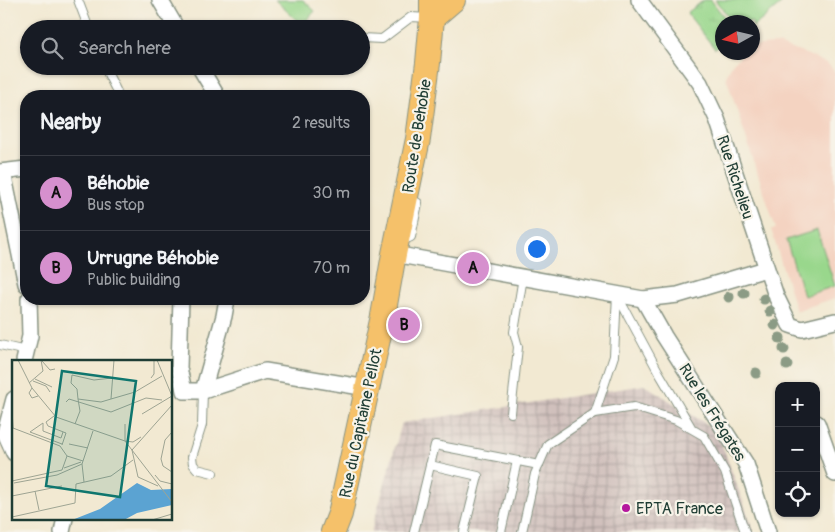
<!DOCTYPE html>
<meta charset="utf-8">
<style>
body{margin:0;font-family:Pangolin,sans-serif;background:#242831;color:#f1f3f6}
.controls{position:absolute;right:15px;bottom:15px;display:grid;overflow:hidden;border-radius:10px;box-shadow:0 1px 4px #0004}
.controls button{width:45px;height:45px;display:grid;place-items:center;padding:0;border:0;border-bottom:1px solid #363941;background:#171b24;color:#f1f3f6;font:25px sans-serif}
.compass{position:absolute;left:715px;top:15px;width:45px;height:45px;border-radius:50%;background:#171b24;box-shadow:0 1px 4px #0004;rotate:262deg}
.you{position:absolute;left:536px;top:248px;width:18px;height:18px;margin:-12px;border:4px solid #fff;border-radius:50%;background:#1a73e8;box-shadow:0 0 0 8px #1a73e833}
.badge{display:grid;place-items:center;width:32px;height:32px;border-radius:50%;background:#d690ce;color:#111;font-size:16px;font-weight:700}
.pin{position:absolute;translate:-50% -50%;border:2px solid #fff;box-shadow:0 1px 5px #0006}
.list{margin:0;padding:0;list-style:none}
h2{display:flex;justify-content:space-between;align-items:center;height:65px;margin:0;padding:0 20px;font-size:21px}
h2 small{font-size:16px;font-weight:400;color:#9ea1a6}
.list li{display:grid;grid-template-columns:32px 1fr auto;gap:15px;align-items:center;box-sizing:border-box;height:75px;padding:0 20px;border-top:1px solid #363941}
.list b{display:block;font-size:19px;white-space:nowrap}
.list p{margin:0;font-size:16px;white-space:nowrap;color:#9ea1a6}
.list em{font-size:16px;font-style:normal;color:#9ea1a6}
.icon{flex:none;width:28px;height:28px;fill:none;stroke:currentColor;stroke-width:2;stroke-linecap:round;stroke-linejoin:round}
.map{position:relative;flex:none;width:835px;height:532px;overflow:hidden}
.search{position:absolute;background:#171b24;box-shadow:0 1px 4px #0004;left:20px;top:20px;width:350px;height:55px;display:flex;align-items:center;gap:12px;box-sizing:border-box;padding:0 18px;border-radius:28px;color:#9ea1a6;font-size:19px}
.panel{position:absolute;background:#171b24;box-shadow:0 1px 4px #0004;left:20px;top:90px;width:350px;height:215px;border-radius:20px}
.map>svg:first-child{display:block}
.built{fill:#f4d3c1}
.industrial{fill:url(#industrial-grid)}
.grass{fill:url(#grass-tufts);stroke:#5c8a60}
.pitch{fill:#99d78c;stroke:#5c8a60}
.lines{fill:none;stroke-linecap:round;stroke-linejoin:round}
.service-casing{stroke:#889383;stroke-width:10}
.minor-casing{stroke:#889383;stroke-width:18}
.primary-casing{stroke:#889383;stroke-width:26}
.service{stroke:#fff;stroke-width:8}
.minor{stroke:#fff;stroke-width:15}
.primary{stroke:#f5c16b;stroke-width:24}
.tree{fill:#8b9b85}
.poi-dot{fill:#b5179e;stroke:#f7f3e8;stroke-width:2}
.labels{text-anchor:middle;stroke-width:4.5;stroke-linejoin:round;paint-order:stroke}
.street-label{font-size:16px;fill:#1f3d34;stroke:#f7f3e8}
.poi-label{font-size:16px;fill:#1f3d34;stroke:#f7f3e8;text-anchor:start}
.inset-road{fill:none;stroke:#9ea493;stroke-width:1}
.view{fill:#0f766e;fill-opacity:0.15;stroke:#0f766e;stroke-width:2.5}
.inset-edge{fill:none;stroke:#1f3d34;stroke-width:2.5}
</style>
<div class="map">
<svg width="835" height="532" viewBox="0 0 835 532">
<defs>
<pattern id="industrial-grid" width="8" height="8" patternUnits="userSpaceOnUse" patternTransform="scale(1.25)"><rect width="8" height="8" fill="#d0c0bc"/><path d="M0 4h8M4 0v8" fill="none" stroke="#a89d9a"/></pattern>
<pattern id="grass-tufts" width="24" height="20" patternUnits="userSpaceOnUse" patternTransform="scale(1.25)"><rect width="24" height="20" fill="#99d78c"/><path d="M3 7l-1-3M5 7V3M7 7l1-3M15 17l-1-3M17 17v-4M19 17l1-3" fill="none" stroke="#83b979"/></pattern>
</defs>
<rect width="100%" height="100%" fill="#f7f3e8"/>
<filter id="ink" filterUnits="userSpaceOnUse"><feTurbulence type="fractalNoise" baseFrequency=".02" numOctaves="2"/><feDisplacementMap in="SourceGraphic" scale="10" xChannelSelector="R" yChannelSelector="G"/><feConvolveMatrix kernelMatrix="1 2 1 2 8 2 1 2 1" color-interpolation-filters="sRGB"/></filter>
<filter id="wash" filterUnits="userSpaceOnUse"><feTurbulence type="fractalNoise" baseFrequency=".0096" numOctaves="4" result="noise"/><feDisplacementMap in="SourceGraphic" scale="20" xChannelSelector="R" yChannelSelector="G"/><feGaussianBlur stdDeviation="1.12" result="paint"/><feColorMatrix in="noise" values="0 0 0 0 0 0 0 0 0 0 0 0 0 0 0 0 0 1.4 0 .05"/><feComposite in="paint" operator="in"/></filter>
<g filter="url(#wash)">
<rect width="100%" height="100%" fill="#f2e9d2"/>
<!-- built -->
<polygon class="built" points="778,44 808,55 828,64 835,72 835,298 796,311 771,229 776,229 726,77 732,64 744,53 752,52 753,47 761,45"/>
<!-- industrial -->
<polygon class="industrial" points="645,385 717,431 754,532 371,532 402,423"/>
<!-- grass -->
<polygon class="grass" points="704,0 711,0 728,22 722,22 722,44 715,49 687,13"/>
<!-- pitch -->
<g class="pitch">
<polygon points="275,0 303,0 315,11 302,25"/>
<polygon points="715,0 779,0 782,3 753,27 752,22 733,22"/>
<polygon points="817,230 835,286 804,296 786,240"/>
</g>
</g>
<g filter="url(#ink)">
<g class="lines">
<defs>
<g id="service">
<polyline points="78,0 89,29"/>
<polyline points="321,29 324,27 328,29"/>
<polyline points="361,38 382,39 411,17 429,18"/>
<polyline points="104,66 119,96"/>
<polyline points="400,242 411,237 418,203 410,198"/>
<polyline points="617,295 658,371 691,427"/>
<polyline points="0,345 26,351"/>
<polyline points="203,391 202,425 192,457 193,464 197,469 213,473"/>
<polyline points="511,413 518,347 514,332 523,277"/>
<polyline points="595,413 634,407 676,420 704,436 725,472 745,532"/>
<polyline points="430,465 478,476 464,532"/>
<polyline points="414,532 435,445 539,465"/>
<polyline points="501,532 517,461"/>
<polyline points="522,532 535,474 548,444 595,413 614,356 617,294"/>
</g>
<g id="minor">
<polyline points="160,0 177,29"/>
<polyline points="639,0 700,83 717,119 776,296 790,325 802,329 835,321"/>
<polyline points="199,66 217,96"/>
<polyline points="0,172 26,169"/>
<polyline points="3,172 26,284"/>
<polyline points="394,254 643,299 678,295 766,269"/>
<polyline points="181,299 179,368 184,391 203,391 265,371 367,388"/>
<polyline points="643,299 664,336 746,464 768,532"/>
<polyline points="24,361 30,336 29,299"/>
<polyline points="203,391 224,316 227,299"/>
<polyline points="14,399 5,433 14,453"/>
<polyline points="817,423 835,474"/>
<polyline points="62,532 65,518"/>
</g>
<g id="primary">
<polyline points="432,18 453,0"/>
<polyline points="333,532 340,514 383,316 394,254 418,139 428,63 432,18 432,0"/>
</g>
</defs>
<!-- service casing -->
<use href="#service" class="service-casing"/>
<!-- minor casing -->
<use href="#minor" class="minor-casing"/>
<!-- primary casing -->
<use href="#primary" class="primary-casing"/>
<!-- service -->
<use href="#service" class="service"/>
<!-- minor -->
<use href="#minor" class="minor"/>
<!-- primary -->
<use href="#primary" class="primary"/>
</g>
<!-- trees -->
<g class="tree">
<circle cx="744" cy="293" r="5.5"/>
<circle cx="729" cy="297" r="5.5"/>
<circle cx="764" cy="299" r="5.5"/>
<circle cx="770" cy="311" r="5.5"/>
<circle cx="775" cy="325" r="5.5"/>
<circle cx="780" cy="338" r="5.5"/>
<circle cx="784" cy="349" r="5.5"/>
<circle cx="787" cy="365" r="5.5"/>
<circle cx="756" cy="373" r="5.5"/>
</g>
</g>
<!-- markers -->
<circle class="poi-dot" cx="626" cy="508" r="5"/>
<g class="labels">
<!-- street labels -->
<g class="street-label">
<text transform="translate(416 136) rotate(-81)" y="6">Route de Behobie</text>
<text transform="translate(736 177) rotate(72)" y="6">Rue Richelieu</text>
<text transform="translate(713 412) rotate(58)" y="6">Rue les Frégates</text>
<text transform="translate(360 423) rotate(-78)" y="6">Rue du Capitaine Pellot</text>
</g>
<!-- poi labels -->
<g class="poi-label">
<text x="636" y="514">EPTA France</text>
</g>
</g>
<!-- overview -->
<g transform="translate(12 360)">
<rect width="160" height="160" fill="#f2e9d2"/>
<path d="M125 123 139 130 160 129V145L125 153 112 160H60L88 149Z" fill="#5ba3d2"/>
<path class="inset-road" d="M6 0 20 28 44 57 113 81 121 82 129 77M145 0 160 36M30 1 38 10 43 9M139 18 142 14V0M23 19 40 27M21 21 34 26 38 32M17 23 31 11 29 0M20 28 17 33 20 38 26 36M66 39 65 29 59 23 60 15 82 20 100 18M99 39 123 32 150 16M54 42 57 39 99 52 134 38 150 40M0 49 1 68 48 86 55 96 71 101M130 54 160 36M42 56 34 62 36 66 54 73 50 85M63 64 68 51 66 39 89 42 99 39 102 0M113 64V81M160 72 153 80 149 99 151 106 160 112M113 81 160 142M50 84 18 72 31 63V71L49 78 51 72M57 84 76 88M120 90 126 117 146 126M120 90 160 45M52 108 69 102M143 115 148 121 160 124M0 121 50 110 55 96M72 122 70 104 81 71M2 123 45 115 70 104M23 131 27 150M0 136 50 126M0 157 63 143 64 124 99 116 121 100M140 160 160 154"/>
<path class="view" d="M50 11 124 21 108 137 34 126Z"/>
<rect width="160" height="160" class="inset-edge"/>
</g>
</svg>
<div class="controls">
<button>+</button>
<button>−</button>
<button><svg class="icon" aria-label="locate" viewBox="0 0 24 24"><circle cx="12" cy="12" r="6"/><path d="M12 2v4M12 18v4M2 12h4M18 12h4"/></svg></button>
</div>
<svg class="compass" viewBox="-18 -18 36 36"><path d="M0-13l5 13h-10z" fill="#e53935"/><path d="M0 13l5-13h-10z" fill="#9ea1a6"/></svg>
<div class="you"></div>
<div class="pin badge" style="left:473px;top:268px">A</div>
<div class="pin badge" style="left:404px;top:325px">B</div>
<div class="search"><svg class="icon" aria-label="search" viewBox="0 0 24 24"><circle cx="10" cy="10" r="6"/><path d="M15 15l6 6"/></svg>Search here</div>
<section class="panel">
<h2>Nearby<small>2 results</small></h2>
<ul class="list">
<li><span class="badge">A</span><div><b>Béhobie</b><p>Bus stop</p></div><em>30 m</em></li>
<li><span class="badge">B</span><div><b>Urrugne Béhobie</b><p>Public building</p></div><em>70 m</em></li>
</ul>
</section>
</div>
